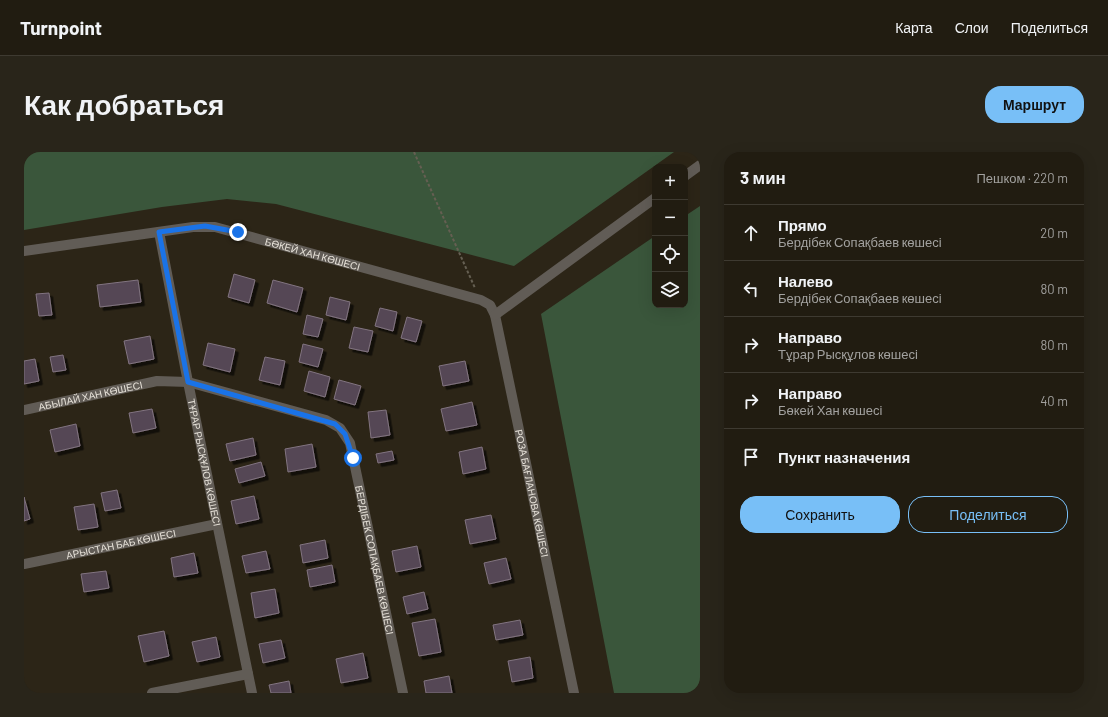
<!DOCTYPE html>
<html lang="ru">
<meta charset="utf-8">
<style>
body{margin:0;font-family:Barlow,sans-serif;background:#29251a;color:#f1f3f6}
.controls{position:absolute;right:12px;top:12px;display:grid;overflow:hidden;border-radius:8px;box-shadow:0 4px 16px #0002}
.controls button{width:36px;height:36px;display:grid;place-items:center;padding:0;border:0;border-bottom:1px solid #3e3a31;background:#211c11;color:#f1f3f6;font:20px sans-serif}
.stop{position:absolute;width:12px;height:12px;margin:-9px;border:3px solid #1a73e8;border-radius:50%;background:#fff}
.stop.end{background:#1a73e8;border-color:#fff;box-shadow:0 1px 4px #0008}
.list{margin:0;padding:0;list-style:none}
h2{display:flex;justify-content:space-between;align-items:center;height:52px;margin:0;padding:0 16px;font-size:17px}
h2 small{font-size:13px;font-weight:400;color:#a2a19f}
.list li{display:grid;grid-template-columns:26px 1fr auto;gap:12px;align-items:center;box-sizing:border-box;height:56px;padding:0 16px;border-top:1px solid #3e3a31}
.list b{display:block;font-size:15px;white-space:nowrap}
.list p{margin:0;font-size:13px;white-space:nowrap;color:#a2a19f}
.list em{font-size:13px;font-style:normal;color:#a2a19f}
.actions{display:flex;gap:8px;padding:12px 16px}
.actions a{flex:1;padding:9px 0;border:1px solid #78bff7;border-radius:16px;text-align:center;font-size:14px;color:#78bff7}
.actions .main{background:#78bff7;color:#111}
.icon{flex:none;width:22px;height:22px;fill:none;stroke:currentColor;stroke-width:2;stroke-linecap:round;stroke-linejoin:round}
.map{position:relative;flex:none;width:676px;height:541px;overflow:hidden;border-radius:16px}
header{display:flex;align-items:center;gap:24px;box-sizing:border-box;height:56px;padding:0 20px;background:#211c11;border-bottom:1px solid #3e3a31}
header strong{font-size:19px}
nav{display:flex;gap:22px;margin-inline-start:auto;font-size:14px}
.intro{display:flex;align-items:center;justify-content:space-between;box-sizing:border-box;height:96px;padding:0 24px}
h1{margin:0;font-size:28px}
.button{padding:10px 18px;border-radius:16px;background:#78bff7;color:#111;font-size:14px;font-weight:700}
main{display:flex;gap:24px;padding:0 24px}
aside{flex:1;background:#211c11;border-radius:16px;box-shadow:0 4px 16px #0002}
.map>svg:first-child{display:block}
.green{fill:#3a563b}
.building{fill:#544754;stroke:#827481;filter:url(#shadow)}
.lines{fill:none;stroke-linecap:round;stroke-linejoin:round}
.path{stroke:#655f52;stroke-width:2;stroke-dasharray:3 2;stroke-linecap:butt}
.minor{stroke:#615c56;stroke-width:10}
.route{stroke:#1a73e8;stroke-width:5}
.labels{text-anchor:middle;stroke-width:3;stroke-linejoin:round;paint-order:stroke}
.street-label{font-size:10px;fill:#e7e2d9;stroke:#2c2517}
</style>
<header>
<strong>Turnpoint</strong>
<nav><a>Карта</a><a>Слои</a><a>Поделиться</a></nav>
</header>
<div class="intro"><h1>Как добраться</h1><a class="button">Маршрут</a></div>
<main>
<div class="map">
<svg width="676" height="541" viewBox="0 0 676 541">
<defs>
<filter id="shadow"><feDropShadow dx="3.5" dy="3.5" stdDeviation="0" flood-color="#0009"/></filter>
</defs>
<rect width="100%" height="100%" fill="#2c2517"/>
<!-- green -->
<g class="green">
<polygon points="0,0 650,0 490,114 252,52 203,47 138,55 0,78"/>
<polygon points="676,54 676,541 590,541 517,162 631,84 631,153 661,153 661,64"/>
</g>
<!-- building -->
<g class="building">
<polygon points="210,122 231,128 225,151 204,145"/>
<polygon points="114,128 117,150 76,155 73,133"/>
<polygon points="249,128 279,136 273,160 243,151"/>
<polygon points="25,141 28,163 15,164 12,142"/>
<polygon points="306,145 326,150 322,168 302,163"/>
<polygon points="356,156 373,160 369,179 351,174"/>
<polygon points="283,163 299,167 294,185 279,182"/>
<polygon points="383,165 398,169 392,190 377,186"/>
<polygon points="330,175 349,179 344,200 325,196"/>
<polygon points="126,184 130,207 105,212 100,189"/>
<polygon points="184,191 211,197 206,220 179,213"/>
<polygon points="279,192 299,197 294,215 275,210"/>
<polygon points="39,203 42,218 29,220 26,205"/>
<polygon points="241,205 261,209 256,233 235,228"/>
<polygon points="11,207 15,229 0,232 0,209"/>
<polygon points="441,209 445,229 419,234 415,214"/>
<polygon points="285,219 306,225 301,245 280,239"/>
<polygon points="315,228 337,234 331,253 310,247"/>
<polygon points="448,250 453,273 422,279 417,257"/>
<polygon points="128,257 132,276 109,281 105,261"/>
<polygon points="362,258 366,283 347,286 344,260"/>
<polygon points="52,272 56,294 31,300 26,278"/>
<polygon points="229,286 232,303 206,309 202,292"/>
<polygon points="288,292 292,315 264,320 261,297"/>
<polygon points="458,295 462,317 439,322 435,300"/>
<polygon points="368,299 370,308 354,311 352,302"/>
<polygon points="237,310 241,324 215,331 211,317"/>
<polygon points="93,338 97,356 81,359 77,341"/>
<polygon points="230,344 235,367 212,372 207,349"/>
<polygon points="0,345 6,367 0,369"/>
<polygon points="70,352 74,375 54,378 50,355"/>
<polygon points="467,363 472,387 446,392 441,368"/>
<polygon points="301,388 304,406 279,411 276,393"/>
<polygon points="393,394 397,415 372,420 368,399"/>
<polygon points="242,399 246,417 222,421 218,404"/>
<polygon points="170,401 174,421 150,425 147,406"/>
<polygon points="482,406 487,427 465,432 460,411"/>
<polygon points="308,413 311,430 286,435 283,418"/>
<polygon points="82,419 85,436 60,440 57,422"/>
<polygon points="251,437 255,461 231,466 227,441"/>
<polygon points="400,440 404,457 383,462 379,445"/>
<polygon points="411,467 417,500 395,504 388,471"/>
<polygon points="496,468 499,483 472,488 469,473"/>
<polygon points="140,479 145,504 120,510 114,484"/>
<polygon points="192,485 196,505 173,510 168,490"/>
<polygon points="257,488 261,506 239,511 235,492"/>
<polygon points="339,501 344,526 317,531 312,507"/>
<polygon points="506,505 509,526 488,530 484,509"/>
<polygon points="425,524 428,541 402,541 400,529"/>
<polygon points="265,529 267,541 247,541 245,533"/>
</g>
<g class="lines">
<!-- path -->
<polyline class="path" points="390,0 451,136"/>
<!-- minor -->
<g class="minor">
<polyline points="661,24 676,13"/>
<path id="s1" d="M135 80 164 230 228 541"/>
<path id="s2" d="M0 99 169 75H191L457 148 466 153 471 163 550 541"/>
<polyline points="471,163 631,46"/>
<path id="s3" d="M0 258 133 229 164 230 302 268 316 276 326 291 379 541"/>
<path id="s4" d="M0 412 193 372"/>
<polyline points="128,541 224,522"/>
</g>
</g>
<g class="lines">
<!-- route -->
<polyline class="route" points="214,80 181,74 135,80 164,230 311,272 321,282 329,306"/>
</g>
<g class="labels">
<!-- street labels -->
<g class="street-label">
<text dy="4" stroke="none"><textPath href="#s2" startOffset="294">БӨКЕЙ ХАН КӨШЕСІ</textPath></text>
<text dy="4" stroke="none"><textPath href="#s3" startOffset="68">АБЫЛАЙ ХАН КӨШЕСІ</textPath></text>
<text dy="4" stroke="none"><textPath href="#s1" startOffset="235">ТҰРАР РЫСҚҰЛОВ КӨШЕСІ</textPath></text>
<text dy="4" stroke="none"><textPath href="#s2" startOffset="672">РОЗА БАҒЛАНОВА КӨШЕСІ</textPath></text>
<text dy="4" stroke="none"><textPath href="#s4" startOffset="99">АРЫСТАН БАБ КӨШЕСІ</textPath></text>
<text dy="4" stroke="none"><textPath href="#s3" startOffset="464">БЕРДІБЕК СОПАҚБАЕВ КӨШЕСІ</textPath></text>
</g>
</g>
</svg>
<div class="controls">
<button>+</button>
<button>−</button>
<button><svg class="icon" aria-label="locate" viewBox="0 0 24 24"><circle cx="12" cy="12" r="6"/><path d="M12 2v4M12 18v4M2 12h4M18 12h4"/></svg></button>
<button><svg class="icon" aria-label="layers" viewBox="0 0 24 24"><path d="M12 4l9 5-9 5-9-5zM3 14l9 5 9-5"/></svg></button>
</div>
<div class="stop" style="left:329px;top:306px"></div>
<div class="stop end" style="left:214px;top:80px"></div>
</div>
<aside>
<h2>3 мин<small>Пешком · 220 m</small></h2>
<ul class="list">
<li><svg class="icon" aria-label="ahead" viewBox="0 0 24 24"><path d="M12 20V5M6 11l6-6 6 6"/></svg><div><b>Прямо</b><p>Бердібек Сопақбаев көшесі</p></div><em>20 m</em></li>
<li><svg class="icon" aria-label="left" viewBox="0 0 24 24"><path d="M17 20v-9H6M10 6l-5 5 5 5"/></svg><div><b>Налево</b><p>Бердібек Сопақбаев көшесі</p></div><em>80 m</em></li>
<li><svg class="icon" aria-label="right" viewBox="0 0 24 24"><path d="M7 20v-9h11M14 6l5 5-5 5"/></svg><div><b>Направо</b><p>Тұрар Рысқұлов көшесі</p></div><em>80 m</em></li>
<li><svg class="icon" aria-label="right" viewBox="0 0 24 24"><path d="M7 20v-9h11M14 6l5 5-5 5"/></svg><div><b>Направо</b><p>Бөкей Хан көшесі</p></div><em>40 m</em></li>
<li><svg class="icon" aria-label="arrive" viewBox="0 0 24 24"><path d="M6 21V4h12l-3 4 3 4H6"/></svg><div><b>Пункт назначения</b></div></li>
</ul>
<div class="actions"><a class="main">Сохранить</a><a>Поделиться</a></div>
</aside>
</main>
